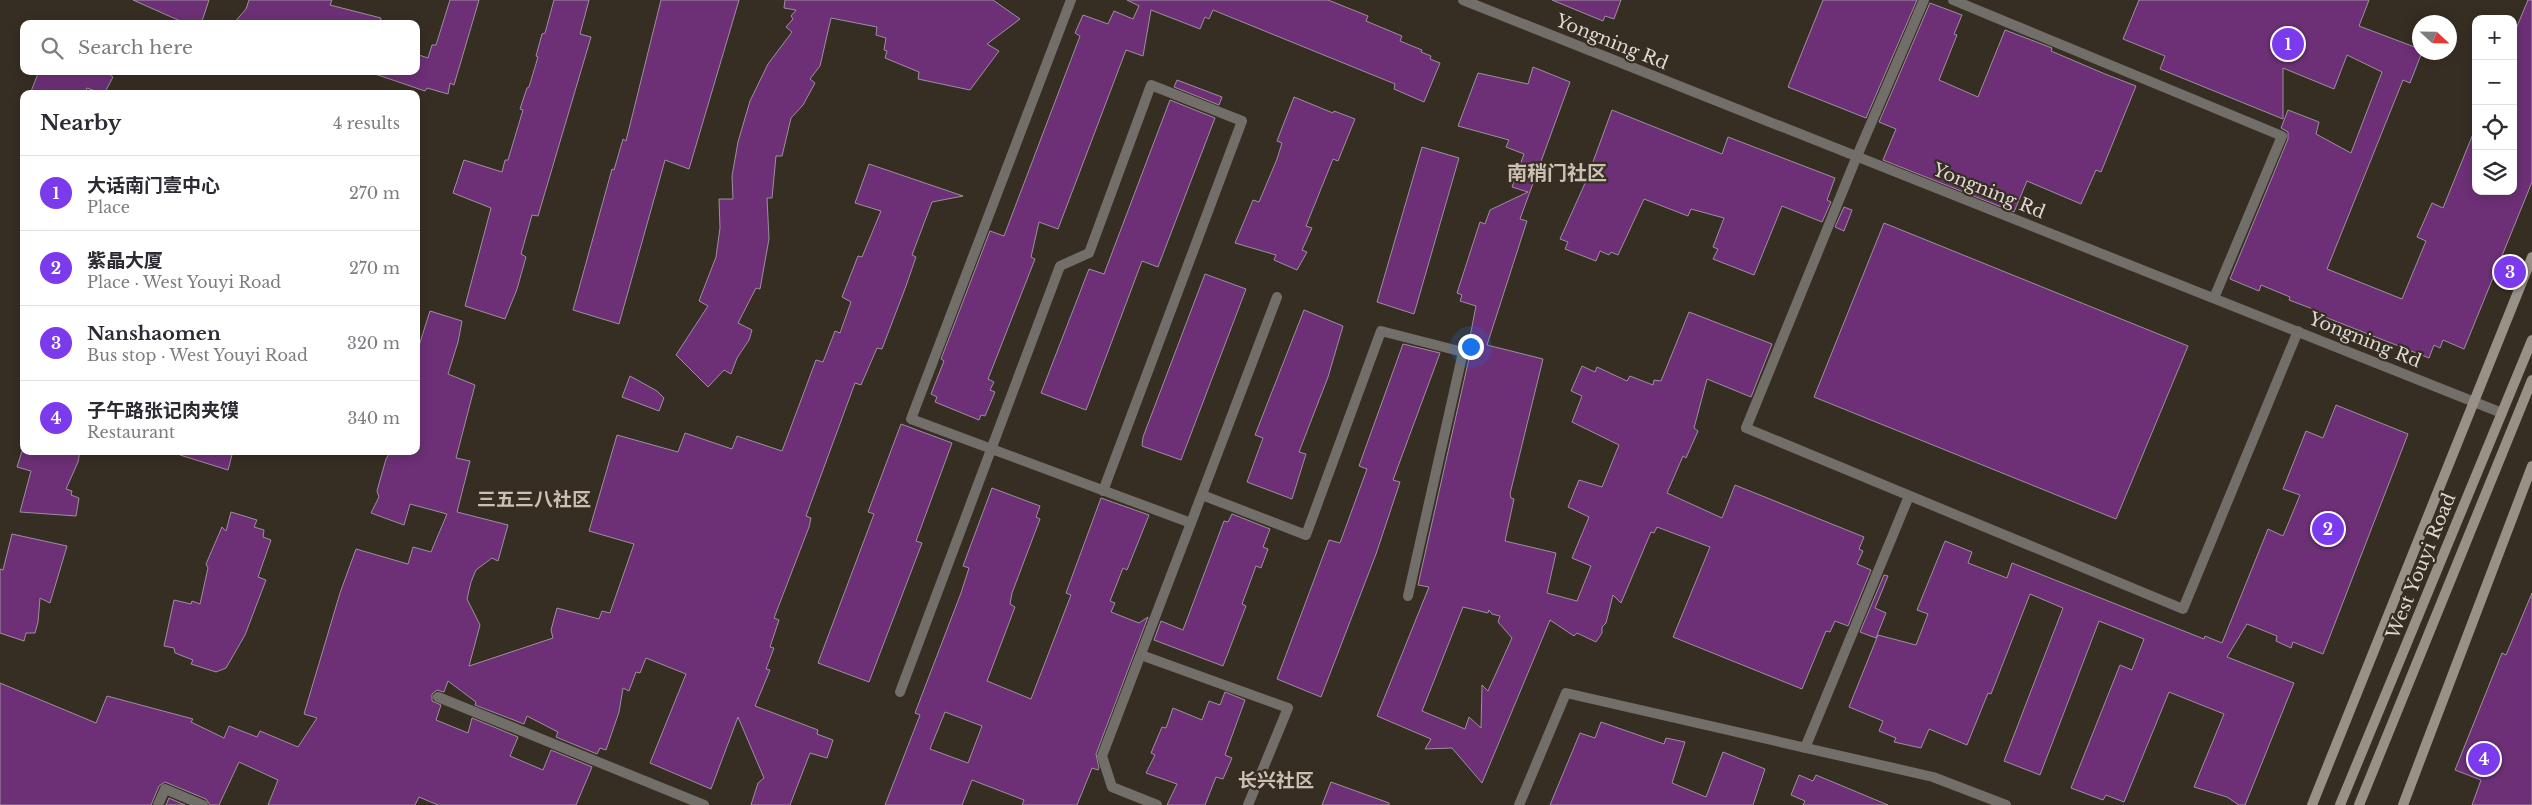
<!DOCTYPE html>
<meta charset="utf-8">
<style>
body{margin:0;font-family:"Libre Baskerville","Noto Sans SC",serif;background:#f7f7f7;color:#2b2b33}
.controls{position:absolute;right:15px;top:15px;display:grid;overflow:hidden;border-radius:10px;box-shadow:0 2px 12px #0003}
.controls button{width:45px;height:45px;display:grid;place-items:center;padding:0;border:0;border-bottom:1px solid #e1e1e2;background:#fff;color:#2b2b33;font:25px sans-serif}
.compass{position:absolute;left:2412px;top:15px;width:45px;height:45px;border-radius:50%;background:#fff;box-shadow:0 2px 12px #0003;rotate:112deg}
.you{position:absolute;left:1470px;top:346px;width:18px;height:18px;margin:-12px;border:4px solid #fff;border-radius:50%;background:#1a73e8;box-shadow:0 0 0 8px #1a73e833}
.badge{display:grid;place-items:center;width:32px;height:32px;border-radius:50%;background:#7c3aed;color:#fff;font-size:16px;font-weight:700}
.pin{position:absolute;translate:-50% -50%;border:2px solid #fff;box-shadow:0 1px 5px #0006}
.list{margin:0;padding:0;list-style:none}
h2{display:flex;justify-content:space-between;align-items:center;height:65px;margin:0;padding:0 20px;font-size:21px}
h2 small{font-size:16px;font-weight:400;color:#7c7c81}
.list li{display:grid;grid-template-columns:32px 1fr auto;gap:15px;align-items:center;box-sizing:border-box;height:75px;padding:0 20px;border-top:1px solid #e1e1e2}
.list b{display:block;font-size:19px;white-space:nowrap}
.list p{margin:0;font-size:16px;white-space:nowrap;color:#7c7c81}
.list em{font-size:16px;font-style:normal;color:#7c7c81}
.icon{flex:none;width:28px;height:28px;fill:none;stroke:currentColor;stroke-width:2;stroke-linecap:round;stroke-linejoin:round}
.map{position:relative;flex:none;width:2532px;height:805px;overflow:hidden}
.search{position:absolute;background:#fff;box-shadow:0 2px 12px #0003;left:20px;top:20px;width:400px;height:55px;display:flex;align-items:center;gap:12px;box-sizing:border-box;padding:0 18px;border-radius:10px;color:#7c7c81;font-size:19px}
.panel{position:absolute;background:#fff;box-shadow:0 2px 12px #0003;left:20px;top:90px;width:400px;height:365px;border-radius:10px}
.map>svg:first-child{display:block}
.building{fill:#6d3076;stroke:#9b909d;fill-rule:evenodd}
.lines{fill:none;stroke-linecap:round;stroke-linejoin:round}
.lane{stroke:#726e69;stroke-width:10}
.street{stroke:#726e69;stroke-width:10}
.secondary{stroke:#989188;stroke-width:10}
.labels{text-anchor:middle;stroke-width:4.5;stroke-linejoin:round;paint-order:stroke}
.street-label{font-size:18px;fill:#ded8d2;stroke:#372e23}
.neighbourhood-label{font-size:19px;font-weight:bold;fill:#ccc0b3;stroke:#372e23}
.quarter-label{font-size:20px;font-weight:bold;fill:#ccc0b3;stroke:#372e23}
</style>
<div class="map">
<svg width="2532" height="805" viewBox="0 0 2532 805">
<rect width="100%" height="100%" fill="#372e23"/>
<!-- building -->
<g class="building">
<polygon points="133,0 209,0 201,24 189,24 178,20"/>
<polygon points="249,0 332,0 330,5 381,18 380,24 233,24 246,9"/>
<polygon points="450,0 479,0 454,85 450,83 448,94 427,88 425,91 375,74 376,71 416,71 416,54 428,58 432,45 436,45"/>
<polygon points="554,0 589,0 580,34 591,37 538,216 532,215 521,254 526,257 517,289 505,319 465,306 491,208 453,193 464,160 502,172 505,160 508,160 523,110 520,109 527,88 529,87 538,57 536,56 542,34 545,33"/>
<polygon points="661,0 739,0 689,169 665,160 619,324 573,310 612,169 614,170 623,139 626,141"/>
<polygon points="785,0 993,0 1020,19 987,44 999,51 970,90 918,79 919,72 885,58 887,51 884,50 886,38 876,35 877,27 831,18 820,66 810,79 815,83 803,105 791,118 782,156 776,156 772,198 767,198 769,239 760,289 756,288 738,323 752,330 749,340 737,358 731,374 724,370 708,387 676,355 708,306 699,301 716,257 720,228 719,199 733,199 732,176 738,142 750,101 768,64 792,32 786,27 793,19 791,16 796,10 784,8"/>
<polygon points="1127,0 1328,0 1368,16 1366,21 1402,36 1400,41 1422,50 1421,52 1431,56 1430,59 1440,63 1424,102 1394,89 1395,84 1213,10 1209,19 1205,17 1200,29 1151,10 1143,56 1126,50 1058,229 1039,222 1031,257 1035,259 988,379 994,382 990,390 995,392 985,416 981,415 979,420 935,402 937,397 931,394 944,361 941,359 990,231 1004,236 1080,36 1075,33 1083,15 1108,24 1114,11 1133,19 1139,6"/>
<polygon points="1552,0 1621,0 1614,19 1605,16 1603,21"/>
<polygon points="1823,0 1917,0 1866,118 1788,87"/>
<polygon points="2139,0 2369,0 2359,26 2420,49 2420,52 2422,52 2410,83 2403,80 2327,269 2402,299 2426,241 2417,237 2432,203 2443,208 2475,129 2476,191 2513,191 2513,36 2528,0 2532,0 2532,182 2464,349 2443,340 2440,348 2434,345 2429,358 2325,317 2326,314 2289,300 2290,297 2261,285 2259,291 2230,279 2288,139 2288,132 2281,128 2288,110 2319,122 2316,134 2351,153 2382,72 2347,55 2334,89 2283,68 2283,119 2160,69 2165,56 2123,39"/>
<polygon points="1930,3 1962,15 1954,34 1957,35 1939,80 1978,97 2005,30 2052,48 2051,51 2105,74 2136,86 2101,172 2096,170 2081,204 2027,181 2014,212 1883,160 1896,129 1879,122"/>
<path d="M1533 67 1570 82 1520 219 1527 221 1487 345 1543 359 1510 494 1511 498 1514 499 1505 541 1556 553 1547 593 1577 601 1591 566 1572 558 1589 517 1568 507 1579 480 1602 487 1619 445 1572 422 1582 396 1571 391 1582 366 1595 372 1597 367 1627 381 1630 376 1653 385 1654 380 1661 381 1689 312 1772 344 1751 397 1707 379 1694 428 1698 431 1686 458 1683 456 1667 493 1722 518 1735 485 1864 537 1859 549 1863 551 1857 564 1871 570 1848 626 1835 621 1830 632 1826 631 1802 689 1673 637 1710 547 1657 527 1654 533 1651 532 1621 603 1613 595 1606 623 1602 627V633L1596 642 1577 633 1574 636 1550 620 1482 783 1452 748 1425 749 1431 739 1377 716 1429 587 1418 585 1470 354 1468 347 1476 306 1460 301 1462 295 1457 293 1480 222 1485 224 1490 210 1528 192 1512 187 1524 154 1506 147 1509 140 1458 126 1478 73 1528 84ZM1463 607 1488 613 1489 610 1492 614 1500 616 1498 622 1512 638 1488 691 1482 685 1481 728 1469 717 1465 729 1422 711Z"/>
<polygon points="39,71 105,71 113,77 104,94 87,88 85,94 30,94"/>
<polygon points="1177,80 1222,97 1219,105 1174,87"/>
<polygon points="1294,97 1333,113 1334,111 1355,119 1338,161 1333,159 1306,226 1312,228 1302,250 1307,252 1297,270 1274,260 1276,255 1235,243 1253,200 1259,202 1277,159 1282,143 1277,141"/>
<polygon points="1170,100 1215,118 1158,267 1142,261 1086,410 1041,393 1089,269 1104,274"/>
<polygon points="1612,110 1722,154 1728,137 1835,178 1827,200 1831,202 1822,222 1782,206 1754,275 1713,259 1718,249 1713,247 1724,218 1691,209 1688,216 1644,199 1618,255 1611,252 1609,255 1600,251 1596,261 1565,249 1568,242 1560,239 1586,181"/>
<polygon points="1422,147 1459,158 1414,314 1377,302"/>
<polygon points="869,164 963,196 932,202 912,255 916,257 906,286 882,349 877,348 861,385 855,383 806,516 811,518 809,527 774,618 779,620 770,647 774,648 766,669 770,670 755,706 818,730 817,734 833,740 827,758 810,753 790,805 751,805 758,783 764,778 738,717 711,789 650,763 686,674 646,658 640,673 636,672 629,691 623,688 619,712 606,750 600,748 597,754 556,737 558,732 527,716 524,724 475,705 476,702 448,681 444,692 437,690 432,694 432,701 441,705 436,720 468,733 472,718 518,737 510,756 543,770 551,750 592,767 576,805 438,805 419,797 415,805 268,805 278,780 239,762 219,805 210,805 206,799 165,782 159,786 151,805 0,805 0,683 96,723 107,696 193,719 191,722 224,738 229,726 257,737 260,731 298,747 317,718 304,714 340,593 356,549 408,564 413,547 431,552 447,514 410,504 404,525 371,513 379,497 377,491 386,459 391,451 416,451 416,355 430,311 462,321 458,342 448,374 475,385 456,458 470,461 457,512 508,525 498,561 492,558 476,570 471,582 467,599 480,625 469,666 553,638 551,630 557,608 599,619 602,611 610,613 634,544 589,531 617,435 678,452 685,433 732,449 737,436 782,451 816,360 823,362 835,331 840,333 851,302 842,297 858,256 862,257 881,211 855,203"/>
<polygon points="1844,207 1852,210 1844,231 1835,227"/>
<polygon points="1884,223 2188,346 2116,519 1814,397"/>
<polygon points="1205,274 1246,289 1181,460 1142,446 1143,437"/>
<polygon points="1304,310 1343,326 1328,377 1299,452 1306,454 1292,499 1247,482 1263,438 1255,435"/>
<polygon points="1403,344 1440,353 1393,480 1400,482 1376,554 1321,697 1277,679 1329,540 1340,543 1367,469 1359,466"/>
<polygon points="630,376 657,391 664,398 659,411 622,397"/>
<polygon points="2336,405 2408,434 2323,654 2293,642 2291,648 2276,641 2277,636 2247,624 2227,657 2294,683 2245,805 2239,805 2227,797 2194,787 2224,714 2169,692 2124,802 2106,795 2103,800 2071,788 2120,665 2132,670 2144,639 2099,621 2040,775 2004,761 2063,608 2030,594 1991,694 1988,693 1967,745 1929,729 1921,748 1894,742 1896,738 1879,731 1883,721 1849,707 1878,635 1916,645 1928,614 1917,610 1945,541 1972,552 1968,563 2007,578 2012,563 2204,639 2205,636 2222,643 2268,529 2283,536 2300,495 2283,489 2306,431 2323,438"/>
<polygon points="901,424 952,443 916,541 922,543 869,682 818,663 874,514 868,512"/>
<polygon points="22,451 80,451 78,462 66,489 72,491 71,495 79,498 76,516 20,512 31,471 17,467"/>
<polygon points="181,451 233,451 228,470 180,455"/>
<path d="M992 488 1040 506 1036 517 1040 519 1012 593 1010 604 1015 607 987 681 1031 699 1071 595 1066 593 1101 498 1149 515 1127 570 1123 568 1110 601 1115 603 1111 612 1139 623 1148 617 1096 754 1099 768 1098 770 1092 768 1077 805H1022L1024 800 972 780 962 805H885L920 715 915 713 961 593 969 568 963 566ZM945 712 982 726 968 763 930 749Z"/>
<polygon points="231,512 257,520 254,527 264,530 263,537 271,540 258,577 266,580 245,635 226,668 216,672 191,664 193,660 175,653 174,648 164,646 174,600 191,604 192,601 200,604 208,568 206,564 222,527 226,531"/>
<polygon points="1232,514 1270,529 1263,547 1268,549 1261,568 1256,566 1242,604 1246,606 1223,666 1154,640 1161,621 1183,630 1224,521 1228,522"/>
<polygon points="12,534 67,546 50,603 40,598 38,622 35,633 26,633 24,641 0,633 0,569 3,570"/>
<polygon points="1884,575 1888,576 1875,608 1886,613 1876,638 1860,632"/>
<polygon points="2532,593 2532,805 2472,805 2481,780 2455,770 2502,653 2506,655"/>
<polygon points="1225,692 1245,700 1225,755 1232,758 1223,779 1216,777 1205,805 1167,805 1177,784 1146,773 1155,755 1151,753 1162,727 1166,728 1173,708 1202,720 1209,701 1220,705"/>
<polygon points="1601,722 1664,744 1666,738 1685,742 1672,783 1706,797 1723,752 1765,769 1753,805 1550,805 1580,733 1595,738"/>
<polygon points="1799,775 1813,781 1816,775 1888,805 1803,805 1805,801 1791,795"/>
<polygon points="1331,782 1389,803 1389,805 1322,805"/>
<polygon points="169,798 185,805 166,805"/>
</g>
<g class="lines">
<!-- lane -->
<g class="lane">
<polyline points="1071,0 911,419 1191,523 1277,297"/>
<polyline points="1924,0 1857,156 1746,428 2183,609 2298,331"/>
<polyline points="1953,0 2282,136 2214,298"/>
<polyline points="1202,495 1306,535 1381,331 1463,352 1408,596"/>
<polyline points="1141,655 1288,708 1248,805"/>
<polyline points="900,692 1060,266 1089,253 1151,85 1242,121 1103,491"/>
<polyline points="438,697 704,805"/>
<polyline points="1805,748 1909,496"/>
<polyline points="158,805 165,789 203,805"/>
<polyline points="1157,805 1112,787 1102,756 1191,523"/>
</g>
<!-- street -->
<g class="street">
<polyline points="1463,0 2502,413"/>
<polyline points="1519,805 1566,693 1933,777 2006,805"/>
</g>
<!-- secondary -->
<g class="secondary">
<polyline points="2312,805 2532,257"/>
<polyline points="2340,805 2532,340"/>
<polyline points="2359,805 2532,380"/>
<polyline points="2403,805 2532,466"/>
</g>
</g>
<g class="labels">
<!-- street labels -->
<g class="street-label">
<text transform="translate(1612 42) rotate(22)" y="6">Yongning Rd</text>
<text transform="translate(1989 191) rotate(22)" y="6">Yongning Rd</text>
<text transform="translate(2365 340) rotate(22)" y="6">Yongning Rd</text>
<text transform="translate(2421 566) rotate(-68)" y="6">West Youyi Road</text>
</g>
<!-- neighbourhood labels -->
<g class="neighbourhood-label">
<text x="534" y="506">三五三八社区</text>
<text x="1276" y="787">长兴社区</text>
</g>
<!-- quarter labels -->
<g class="quarter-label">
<text x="1557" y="180">南稍门社区</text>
</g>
</g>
</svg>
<div class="controls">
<button>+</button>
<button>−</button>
<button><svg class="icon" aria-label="locate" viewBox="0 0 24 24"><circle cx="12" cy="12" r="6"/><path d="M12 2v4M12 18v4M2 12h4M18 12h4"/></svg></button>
<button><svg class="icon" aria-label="layers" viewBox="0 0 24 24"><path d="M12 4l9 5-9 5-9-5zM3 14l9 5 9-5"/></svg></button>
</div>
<svg class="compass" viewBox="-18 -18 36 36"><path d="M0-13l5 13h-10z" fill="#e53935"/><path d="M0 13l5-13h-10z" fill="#7c7c81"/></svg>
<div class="you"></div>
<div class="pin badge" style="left:2288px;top:44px">1</div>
<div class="pin badge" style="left:2328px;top:529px">2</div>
<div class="pin badge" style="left:2510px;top:272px">3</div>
<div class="pin badge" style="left:2484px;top:759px">4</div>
<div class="search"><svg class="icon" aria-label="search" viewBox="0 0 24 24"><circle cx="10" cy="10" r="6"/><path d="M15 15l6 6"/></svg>Search here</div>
<section class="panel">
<h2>Nearby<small>4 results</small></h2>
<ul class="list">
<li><span class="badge">1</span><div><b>大话南门壹中心</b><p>Place</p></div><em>270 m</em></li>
<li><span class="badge">2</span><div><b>紫晶大厦</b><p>Place · West Youyi Road</p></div><em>270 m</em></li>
<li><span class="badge">3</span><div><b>Nanshaomen</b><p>Bus stop · West Youyi Road</p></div><em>320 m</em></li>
<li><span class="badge">4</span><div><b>子午路张记肉夹馍</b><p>Restaurant</p></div><em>340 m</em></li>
</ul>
</section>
</div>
